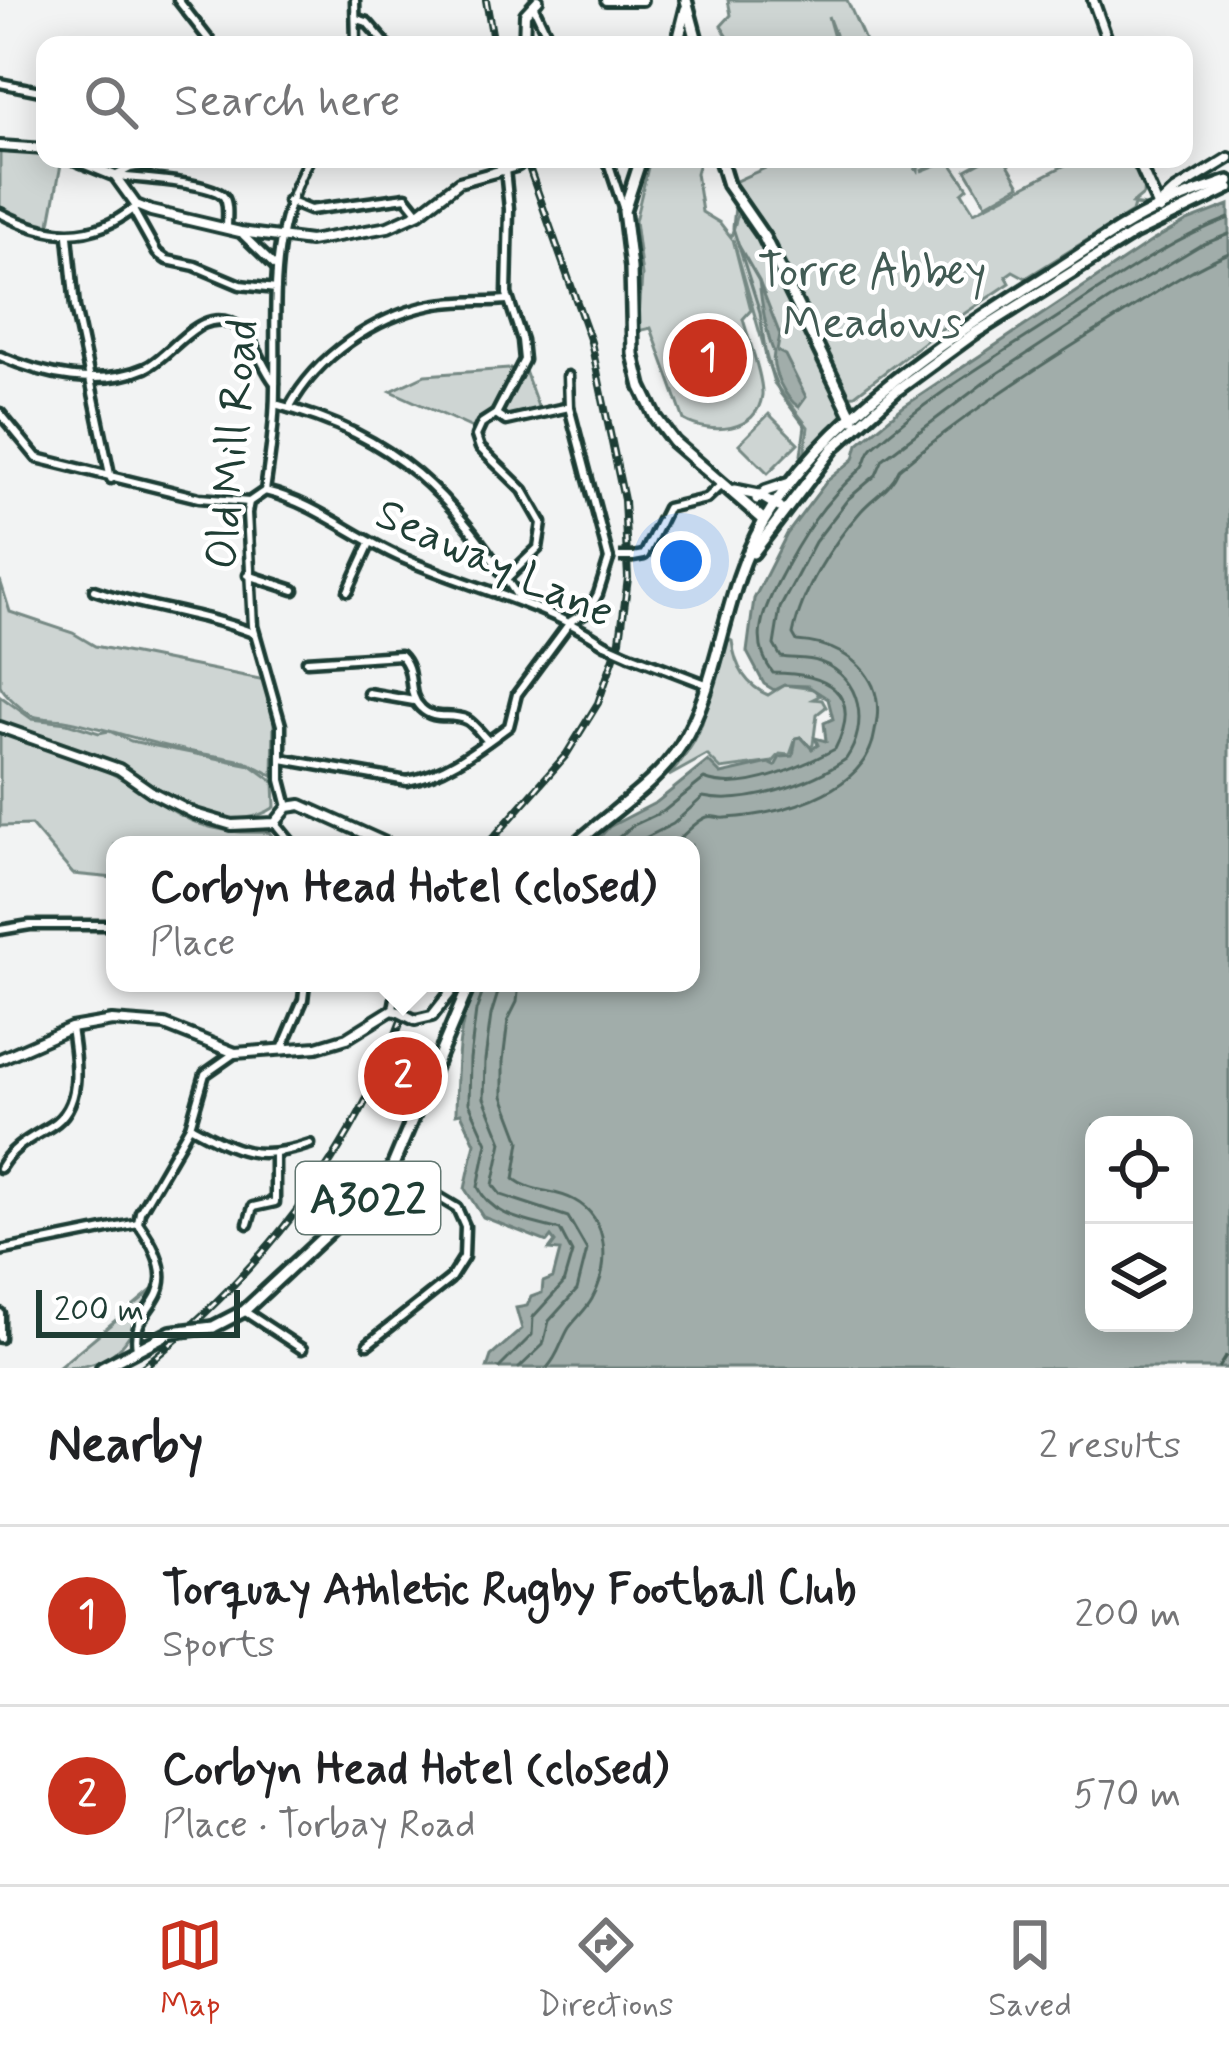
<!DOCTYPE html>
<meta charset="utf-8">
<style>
body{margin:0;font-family:Mynerve,sans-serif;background:#f2f2f2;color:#202124}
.controls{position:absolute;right:36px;bottom:36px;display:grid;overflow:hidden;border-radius:24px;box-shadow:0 6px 30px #0003}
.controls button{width:108px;height:108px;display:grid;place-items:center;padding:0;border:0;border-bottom:3px solid #e0e0e0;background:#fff;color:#202124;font:60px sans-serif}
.scale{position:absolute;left:36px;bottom:30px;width:204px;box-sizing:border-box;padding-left:12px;border:6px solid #1f3d34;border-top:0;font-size:33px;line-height:42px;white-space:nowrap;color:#1f3d34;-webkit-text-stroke:9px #fff;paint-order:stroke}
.you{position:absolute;left:681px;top:561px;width:42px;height:42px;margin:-30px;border:9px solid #fff;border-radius:50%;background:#1a73e8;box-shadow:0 0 0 18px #1a73e833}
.badge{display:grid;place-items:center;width:78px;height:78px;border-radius:50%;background:#c8321e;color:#fff;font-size:39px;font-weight:700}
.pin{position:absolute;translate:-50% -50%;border:6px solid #fff;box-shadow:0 3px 12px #0006}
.popup{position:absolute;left:106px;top:836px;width:594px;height:156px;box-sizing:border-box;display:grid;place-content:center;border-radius:24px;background:#fff;filter:drop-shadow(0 3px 9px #0005);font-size:39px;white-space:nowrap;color:#757577}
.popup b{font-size:45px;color:#202124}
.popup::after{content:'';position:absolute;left:50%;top:100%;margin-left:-24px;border:24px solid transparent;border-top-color:#fff}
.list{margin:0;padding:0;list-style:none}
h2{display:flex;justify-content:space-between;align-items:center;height:156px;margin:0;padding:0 48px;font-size:51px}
h2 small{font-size:39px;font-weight:400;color:#757577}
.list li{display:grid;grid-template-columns:78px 1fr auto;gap:36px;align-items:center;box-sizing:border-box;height:180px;padding:0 48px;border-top:3px solid #e0e0e0}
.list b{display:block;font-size:45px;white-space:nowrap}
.list p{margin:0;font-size:39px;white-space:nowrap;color:#757577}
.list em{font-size:39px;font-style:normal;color:#757577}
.icon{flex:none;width:66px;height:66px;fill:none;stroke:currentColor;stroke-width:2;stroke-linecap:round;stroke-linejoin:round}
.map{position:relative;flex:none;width:1229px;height:1368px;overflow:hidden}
.search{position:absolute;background:#fff;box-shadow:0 6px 30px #0003;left:36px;right:36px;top:36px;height:132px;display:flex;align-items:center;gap:30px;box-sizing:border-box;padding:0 42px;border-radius:24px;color:#757577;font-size:45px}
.sheet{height:516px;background:#fff}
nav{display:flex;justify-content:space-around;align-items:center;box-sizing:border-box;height:168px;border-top:3px solid #e0e0e0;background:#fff;font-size:33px;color:#757577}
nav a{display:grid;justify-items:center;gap:6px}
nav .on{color:#c8321e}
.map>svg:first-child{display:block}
.green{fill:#ced5d3;stroke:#768984;stroke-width:3}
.water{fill:#a1adaa;stroke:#6d807b;stroke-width:3;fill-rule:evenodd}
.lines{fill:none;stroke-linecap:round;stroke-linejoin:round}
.shore{stroke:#536a63;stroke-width:3}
.stream{stroke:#6d807b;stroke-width:3}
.ferry{stroke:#465f57;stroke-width:3;stroke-dasharray:15 12;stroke-linecap:butt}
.street-casing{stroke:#1f3d34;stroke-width:15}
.secondary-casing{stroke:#1f3d34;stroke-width:16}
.primary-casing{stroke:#1f3d34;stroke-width:18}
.street{stroke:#fff;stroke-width:6}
.secondary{stroke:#fff;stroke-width:8}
.primary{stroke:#fff;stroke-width:9}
.rail-casing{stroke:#1f3d34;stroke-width:8}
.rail{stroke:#fff;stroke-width:3;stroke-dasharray:9;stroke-linecap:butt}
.street-bridge-casing{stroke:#1f3d34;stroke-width:15;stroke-linecap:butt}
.secondary-bridge-casing{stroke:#1f3d34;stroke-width:16;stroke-linecap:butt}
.primary-bridge-casing{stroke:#1f3d34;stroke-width:18;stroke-linecap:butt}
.street-bridge{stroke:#fff;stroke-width:6}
.secondary-bridge{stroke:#fff;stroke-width:8}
.primary-bridge{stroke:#fff;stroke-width:9}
.labels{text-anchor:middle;stroke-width:9;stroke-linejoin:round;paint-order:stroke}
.shield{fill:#fff;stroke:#627771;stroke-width:3}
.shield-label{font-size:42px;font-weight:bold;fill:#1f3d34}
.park-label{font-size:45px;fill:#425b54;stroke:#fff}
.street-label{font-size:45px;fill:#1f3d34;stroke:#fff}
</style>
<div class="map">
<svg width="1229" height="1368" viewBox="0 0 1229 1368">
<rect width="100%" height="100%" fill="#f2f3f3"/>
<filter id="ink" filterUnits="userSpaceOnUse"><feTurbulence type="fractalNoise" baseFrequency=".00833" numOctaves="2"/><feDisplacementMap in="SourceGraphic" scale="24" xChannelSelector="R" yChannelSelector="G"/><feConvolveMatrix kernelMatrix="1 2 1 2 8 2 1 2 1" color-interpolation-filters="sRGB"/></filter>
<g filter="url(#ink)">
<!-- green -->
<g class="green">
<polygon points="728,0 847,0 867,45 839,45 828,16 836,45 733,45 721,26 731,15"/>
<polygon points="0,146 45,149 45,159 62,159 48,234 0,213"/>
<path d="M650 159H700L696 173 702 212 720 223 731 237 740 207 758 228 851 416 802 472 808 427 774 383 733 239 751 310 743 319C748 338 763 377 762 395 758 433 709 435 684 420L651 328 638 331 642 276 635 221Z"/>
<path d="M784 159H915V169L918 171 919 159H946L921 171 949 160 968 188 962 193 974 212 1077 159H1137L1144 178 1143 195 1132 204 1158 208 1134 205 1132 212 1026 278 1013 271 1006 276 1010 283 937 332 855 395 844 396 765 226 734 182C754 172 768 168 784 159Z"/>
<polygon points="986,159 1005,159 1020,185 986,204 966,170"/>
<polygon points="524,368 540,412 506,421 496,415 477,430 391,391 425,375"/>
<polygon points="769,414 798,443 768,473 739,444"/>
<path d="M0 580 10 612 73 633 95 646 265 680 274 723 273 776C243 758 238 760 204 754 158 746 114 731 70 721 59 718 44 720 33 716 23 711 4 694 0 685Z"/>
<path d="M727 639 732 641C735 666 745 685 768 695L784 685 814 689 819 696 813 699 822 700 826 707 817 714 813 745 810 747 801 737 796 738 790 755 780 754 773 762 721 769 707 755 669 776C693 748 710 722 706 684L720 670Z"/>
<path d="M0 696 32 719 67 723 99 733 109 731 131 741 251 765 274 782 275 807C217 846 150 774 97 755 65 744 32 735 0 724Z"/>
<path d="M0 733C35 745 74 754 107 771 173 805 185 836 269 832L279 845H115V878L73 874 31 825 0 826Z"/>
<path d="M152 1290C128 1341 120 1368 58 1368Z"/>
</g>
<!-- water -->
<g class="water">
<path d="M1229 205V1368H487L491 1356 522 1329 516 1308 527 1306 531 1297 542 1293 543 1282 553 1278 560 1251 549 1250 555 1242 551 1237 547 1242 483 1217 465 1189 475 1143 461 1113 456 1114C457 1070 456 1023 477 983H691V845H593L609 827 657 802 708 761 721 774 769 763 775 766 780 757 793 756 796 738 801 737 812 749 818 745 815 738 826 741 824 723 833 719 828 699 808 686 784 685 774 690 764 684 747 652 754 599 787 534 827 481 854 459 858 444 903 407 1152 241 1187 221ZM1094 1125H1184V1323H1094Z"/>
<path d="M759 281 780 335 777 351 785 355 806 397 799 407C785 398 770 370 774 352 767 339 761 299 759 281Z"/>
</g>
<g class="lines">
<!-- shore -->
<g class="shore">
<path d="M610 845 632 826 664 811 704 779C742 794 801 767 835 749 865 691 824 673 773 673 749 642 763 611 779 580 801 537 824 501 860 470 868 463 865 455 873 447 937 389 1014 347 1085 299 1132 268 1177 238 1229 218"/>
<path d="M631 845 673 824 703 797C745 806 811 784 846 759 869 726 862 677 820 662 808 657 793 659 781 657L774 645 780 608 815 542 848 499 876 475 883 459 989 379 1109 300 1199 246 1229 234"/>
<path d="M670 845C683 839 694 821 707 817 713 815 719 819 726 818 776 815 858 795 873 741 877 723 881 705 873 686 859 656 828 643 797 641L793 634C802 591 832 544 861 511 875 495 890 490 899 469 961 417 1030 372 1099 329 1142 303 1182 272 1229 253"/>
<path d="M486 983 476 1011 470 1059 469 1103 487 1143 478 1187C493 1219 530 1221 560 1230L572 1253 563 1284 533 1317 532 1335 499 1368"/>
<polyline points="501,983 491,1015 485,1060 484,1098 502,1142 493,1185 501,1195 568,1217 587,1250 577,1290 549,1321 543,1345 519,1368"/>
<path d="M519 983 517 1002 508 1020 503 1061V1096L520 1141 514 1179C532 1193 555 1189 574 1200 610 1219 610 1267 592 1299 586 1310 576 1318 569 1328 561 1341 559 1355 547 1368"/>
</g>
<!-- stream -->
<g class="stream">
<polyline points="715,159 735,207 733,228 760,312 766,359 780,393 805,426 801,455"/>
<polyline points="739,246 759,281"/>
</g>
<!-- ferry -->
<polyline class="ferry" points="1218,1368 1229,1351"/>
<defs>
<g id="street">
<polyline points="178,0 213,45"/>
<polyline points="355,0 356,45"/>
<polyline points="533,5 552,45"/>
<polyline points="357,19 367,22 387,45"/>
<polyline points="0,83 45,92"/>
<polyline points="504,159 509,209 507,294 522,340 524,360 496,414 482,423 476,436 480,448 523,490 542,523 538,548 507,578"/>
<polyline points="607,159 623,207"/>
<path d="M115 176C136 178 213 182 224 197 229 204 227 219 227 227"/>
<polyline points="115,176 130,168 181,159"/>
<polyline points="288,201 310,210 406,197 418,212"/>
<polyline points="133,210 157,253 167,260 195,266 240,285 276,289"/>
<path d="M0 213C48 238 92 243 135 207"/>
<polyline points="243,235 276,267"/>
<polyline points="68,236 75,307 111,479"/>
<path d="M0 356C43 375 99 388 145 368 173 356 202 300 240 328 255 340 262 367 275 383"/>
<polyline points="568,376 569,407 609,559"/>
<path d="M275 404C397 436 451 494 518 597"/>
<path d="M289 408C317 356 374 317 432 305 456 300 483 302 508 300"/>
<polyline points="0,413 37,458 199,498 249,502"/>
<polyline points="496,414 506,421 569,407"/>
<path d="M265 491C316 503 358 540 407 560 474 589 544 603 605 644"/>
<polyline points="633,557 644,555 667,508 706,499 722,484"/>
<polyline points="248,575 294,590"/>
<path d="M94 590C146 608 202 613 253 633"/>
<polyline points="348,591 370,543"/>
<polyline points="630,655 706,684"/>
<path d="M307 661 400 655C417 671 405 693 421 708 435 722 451 712 467 720 474 724 482 735 488 741"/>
<polyline points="368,693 414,701"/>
<path d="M282 759 407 781C445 775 479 748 509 726L517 694 571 621 589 610 598 594 609 559"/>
<path d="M288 807 281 780V725L253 626 247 513 249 502 265 491C270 457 275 422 275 388 277 303 267 237 309 159"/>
<polyline points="275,823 293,845"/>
<polyline points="0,930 30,925 115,925"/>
<polyline points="393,1009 398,983"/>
<polyline points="283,1047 303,1000 305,983"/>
<path d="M190 1126C238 1152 257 1162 310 1144"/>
<path d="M0 1168C13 1146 30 1139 51 1126 84 1106 76 1061 71 1028"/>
<polyline points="248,1224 253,1207 275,1202 275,1154"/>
<polyline points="0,1251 138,1223"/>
<polyline points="244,1311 302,1349"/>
<polyline points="0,1313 0,1338"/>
<polyline points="368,1344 450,1279 464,1257 465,1226 457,1208 392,1169"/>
<path d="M137 1348C128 1300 195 1303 138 1223L140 1212 190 1126 205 1074 235 1053"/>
</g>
<g id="secondary">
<polyline points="606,0 642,0"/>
<polyline points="1093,0 1109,45"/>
<polyline points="524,45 525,14 538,0"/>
<polyline points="0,146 45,149"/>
<polyline points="73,159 115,176 136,205 151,211 240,232 310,241 388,227 419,213 459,182 517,166"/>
<polyline points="1137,159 1160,210"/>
<polyline points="1159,206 1175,191 1229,158"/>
<polyline points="0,727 119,769 152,792 195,814 232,825 275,823 288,807 301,805 390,845"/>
<polyline points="415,1020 432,1016 458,983"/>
<polyline points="0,1059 71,1028 112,1021 165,1025 235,1053 317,1047 347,1038 392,1010 399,1012"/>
</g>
<g id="primary">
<polyline points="686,0 698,45"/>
<polyline points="677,45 686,9"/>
<polyline points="641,159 624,211 631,268 633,354 641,387 656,418 674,442 764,520"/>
<polyline points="720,159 728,185 764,237 853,419"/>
<polyline points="734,490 759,495 779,507"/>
<polyline points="757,499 766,491 790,483"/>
<polyline points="753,553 834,447 897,390 975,333 1133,234 1229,188"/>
<path d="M575 845C610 812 655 786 681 745 721 682 722 593 763 523 824 417 957 331 1059 268 1092 247 1125 223 1161 207 1183 196 1206 189 1229 181"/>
<polyline points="213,1327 244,1311 388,1177 470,983"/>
<polyline points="102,1368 171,1332"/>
</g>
</defs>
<!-- street casing -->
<use href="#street" class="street-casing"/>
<!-- secondary casing -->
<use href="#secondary" class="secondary-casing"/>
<!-- primary casing -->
<use href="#primary" class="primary-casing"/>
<!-- street -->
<use href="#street" class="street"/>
<!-- secondary -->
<use href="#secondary" class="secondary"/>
<!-- primary -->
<use href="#primary" class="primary"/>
<defs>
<g id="rail">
<polyline points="486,0 494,45"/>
<polyline points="487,845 566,755 598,703 620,640 628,578 624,500 591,342 526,159"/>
<path d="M142 1368C269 1266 365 1140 414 983"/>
</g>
</defs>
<!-- rail casing -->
<use href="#rail" class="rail-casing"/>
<!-- rail -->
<use href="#rail" class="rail"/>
<defs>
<g id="street-bridge">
<polyline points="619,557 633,557"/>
<polyline points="605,644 630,655"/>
</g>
<g id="secondary-bridge">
<polyline points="517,166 526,159"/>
<polyline points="399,1012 415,1020"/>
</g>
<polyline id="primary-bridge" points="171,1332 213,1327"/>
</defs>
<!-- street-bridge casing -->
<use href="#street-bridge" class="street-bridge-casing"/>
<!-- secondary-bridge casing -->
<use href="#secondary-bridge" class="secondary-bridge-casing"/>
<!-- primary-bridge casing -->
<use href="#primary-bridge" class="primary-bridge-casing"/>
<!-- street-bridge -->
<use href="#street-bridge" class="street-bridge"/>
<!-- secondary-bridge -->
<use href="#secondary-bridge" class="secondary-bridge"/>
<!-- primary-bridge -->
<use href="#primary-bridge" class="primary-bridge"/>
</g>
</g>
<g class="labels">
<!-- shield labels -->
<rect class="shield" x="296" y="1162" width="144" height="72" rx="9"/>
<g class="shield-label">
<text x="368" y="1213">A3022</text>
</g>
<!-- park labels -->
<g class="park-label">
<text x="872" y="285">Torre Abbey<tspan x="872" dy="52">Meadows</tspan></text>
</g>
<!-- street labels -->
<g class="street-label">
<text transform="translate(230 444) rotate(-85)" y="16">Old Mill Road</text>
<text transform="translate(496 561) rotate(24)" y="16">Seaway Lane</text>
</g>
</g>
</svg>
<div class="controls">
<button><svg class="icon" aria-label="locate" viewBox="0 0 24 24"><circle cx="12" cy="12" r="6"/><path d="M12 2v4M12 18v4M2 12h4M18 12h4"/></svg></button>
<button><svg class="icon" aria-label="layers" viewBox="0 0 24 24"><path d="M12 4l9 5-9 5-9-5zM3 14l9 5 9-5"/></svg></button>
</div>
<div class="scale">200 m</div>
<div class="you"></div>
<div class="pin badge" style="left:708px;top:358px">1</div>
<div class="pin badge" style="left:403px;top:1076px">2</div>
<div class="popup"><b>Corbyn Head Hotel (closed)</b>Place</div>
<div class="search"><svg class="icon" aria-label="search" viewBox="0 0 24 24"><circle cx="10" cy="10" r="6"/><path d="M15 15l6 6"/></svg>Search here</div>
</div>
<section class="sheet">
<h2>Nearby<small>2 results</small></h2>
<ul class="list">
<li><span class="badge">1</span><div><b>Torquay Athletic Rugby Football Club</b><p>Sports</p></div><em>200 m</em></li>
<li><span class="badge">2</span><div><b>Corbyn Head Hotel (closed)</b><p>Place · Torbay Road</p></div><em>570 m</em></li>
</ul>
</section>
<nav>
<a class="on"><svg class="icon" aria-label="map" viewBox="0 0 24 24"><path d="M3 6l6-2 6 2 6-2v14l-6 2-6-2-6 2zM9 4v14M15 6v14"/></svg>Map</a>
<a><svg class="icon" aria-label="directions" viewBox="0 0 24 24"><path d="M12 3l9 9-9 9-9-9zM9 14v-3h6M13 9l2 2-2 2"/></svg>Directions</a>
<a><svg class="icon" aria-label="saved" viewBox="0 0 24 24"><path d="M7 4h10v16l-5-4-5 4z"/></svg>Saved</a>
</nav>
